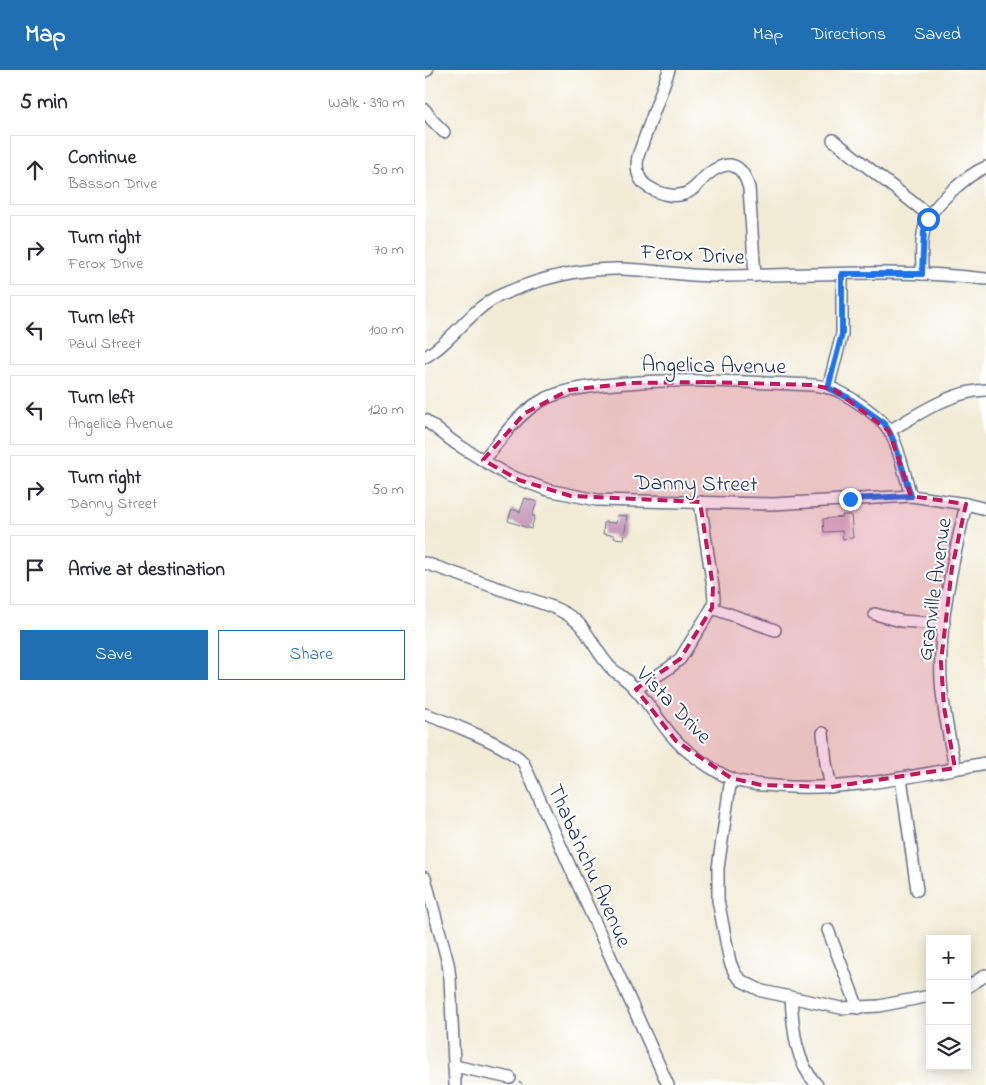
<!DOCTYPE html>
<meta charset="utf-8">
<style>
body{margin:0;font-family:"Indie Flower",sans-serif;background:#f7f7f7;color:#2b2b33}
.controls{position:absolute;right:15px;bottom:15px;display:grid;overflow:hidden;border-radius:0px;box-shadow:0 2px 12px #0003}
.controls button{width:45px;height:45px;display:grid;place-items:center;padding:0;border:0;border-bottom:1px solid #e1e1e2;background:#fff;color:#2b2b33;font:25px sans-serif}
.stop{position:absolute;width:15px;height:15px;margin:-11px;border:4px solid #1a73e8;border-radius:50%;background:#fff}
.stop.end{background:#1a73e8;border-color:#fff;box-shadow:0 1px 5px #0008}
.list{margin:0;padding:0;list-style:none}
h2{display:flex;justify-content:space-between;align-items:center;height:65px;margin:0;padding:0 20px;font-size:21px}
h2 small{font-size:16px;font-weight:400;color:#7c7c81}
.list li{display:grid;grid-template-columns:32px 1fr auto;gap:15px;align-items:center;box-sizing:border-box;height:70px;margin:0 10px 10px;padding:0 10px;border:1px solid #e1e1e2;border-radius:0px}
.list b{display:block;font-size:19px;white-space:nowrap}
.list p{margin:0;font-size:16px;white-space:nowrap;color:#7c7c81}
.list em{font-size:16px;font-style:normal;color:#7c7c81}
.actions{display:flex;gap:10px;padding:15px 20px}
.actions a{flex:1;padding:11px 0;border:1px solid #1f6fb2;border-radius:0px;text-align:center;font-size:18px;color:#1f6fb2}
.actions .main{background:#1f6fb2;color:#fff}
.icon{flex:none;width:28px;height:28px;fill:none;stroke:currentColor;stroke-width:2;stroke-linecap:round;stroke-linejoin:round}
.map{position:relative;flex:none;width:561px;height:1015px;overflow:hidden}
header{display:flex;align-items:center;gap:30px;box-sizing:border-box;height:70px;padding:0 25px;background:#1f6fb2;color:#fff}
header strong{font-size:24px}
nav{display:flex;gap:28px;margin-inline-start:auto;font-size:18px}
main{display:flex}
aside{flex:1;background:#fff}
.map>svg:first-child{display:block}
.building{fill:#c69ebd}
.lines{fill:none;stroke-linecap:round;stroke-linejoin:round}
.minor-casing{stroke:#667188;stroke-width:14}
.path{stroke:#667188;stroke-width:1;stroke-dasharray:4 4;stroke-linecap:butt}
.minor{stroke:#fff;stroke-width:11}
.route{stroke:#1a73e8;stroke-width:6}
.marked{fill:#c2185b;fill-opacity:0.2;stroke:#c2185b;stroke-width:4;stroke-dasharray:10 6;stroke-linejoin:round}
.labels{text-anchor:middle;stroke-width:4;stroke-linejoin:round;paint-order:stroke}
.street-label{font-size:22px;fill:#1b2f5e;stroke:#fff}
</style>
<header>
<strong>Map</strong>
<nav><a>Map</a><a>Directions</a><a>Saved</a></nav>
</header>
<main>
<aside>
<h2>5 min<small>Walk · 390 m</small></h2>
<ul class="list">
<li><svg class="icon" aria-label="ahead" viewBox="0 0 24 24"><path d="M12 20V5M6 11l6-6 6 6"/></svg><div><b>Continue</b><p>Basson Drive</p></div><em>50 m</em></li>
<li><svg class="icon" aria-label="right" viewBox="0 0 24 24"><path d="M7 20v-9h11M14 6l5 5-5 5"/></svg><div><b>Turn right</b><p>Ferox Drive</p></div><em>70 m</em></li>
<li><svg class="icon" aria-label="left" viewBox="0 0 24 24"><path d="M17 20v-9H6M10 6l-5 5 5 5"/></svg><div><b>Turn left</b><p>Paul Street</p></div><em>100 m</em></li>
<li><svg class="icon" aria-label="left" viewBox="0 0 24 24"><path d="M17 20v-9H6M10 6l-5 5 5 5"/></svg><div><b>Turn left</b><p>Angelica Avenue</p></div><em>120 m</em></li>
<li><svg class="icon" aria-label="right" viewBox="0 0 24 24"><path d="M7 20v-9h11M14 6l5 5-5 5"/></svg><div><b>Turn right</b><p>Danny Street</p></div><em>50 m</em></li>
<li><svg class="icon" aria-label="arrive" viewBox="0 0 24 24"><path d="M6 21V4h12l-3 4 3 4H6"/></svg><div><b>Arrive at destination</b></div></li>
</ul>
<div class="actions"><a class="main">Save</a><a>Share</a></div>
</aside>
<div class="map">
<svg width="561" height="1015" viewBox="0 0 561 1015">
<rect width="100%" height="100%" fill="#fff"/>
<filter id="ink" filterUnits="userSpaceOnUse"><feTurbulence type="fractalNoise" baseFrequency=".02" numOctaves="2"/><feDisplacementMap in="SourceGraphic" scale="10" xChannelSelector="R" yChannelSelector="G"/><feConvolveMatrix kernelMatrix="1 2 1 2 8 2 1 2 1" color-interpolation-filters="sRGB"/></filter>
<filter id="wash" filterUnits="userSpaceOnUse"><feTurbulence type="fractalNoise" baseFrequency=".0096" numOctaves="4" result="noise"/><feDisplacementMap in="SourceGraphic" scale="20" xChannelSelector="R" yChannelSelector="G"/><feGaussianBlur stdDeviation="1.12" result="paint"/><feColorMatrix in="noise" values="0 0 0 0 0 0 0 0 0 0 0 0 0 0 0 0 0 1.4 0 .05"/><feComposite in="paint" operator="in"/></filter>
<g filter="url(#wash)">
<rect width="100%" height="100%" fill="#f2ecd7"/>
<g id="blocks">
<!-- building -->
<g class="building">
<polygon points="100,428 112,432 107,446 110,446 106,459 83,451 87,439 95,442"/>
<polygon points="192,445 202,446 199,469 189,468 189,465 178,464 179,452 191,453"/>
<polygon points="417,445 426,445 428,468 418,469 417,461 399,462 398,449 418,447"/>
</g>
</g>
</g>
<g filter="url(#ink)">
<use href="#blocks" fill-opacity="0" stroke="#667188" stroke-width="1"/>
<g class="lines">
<defs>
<g id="minor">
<path d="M244 0 213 86C211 97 212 109 222 116 232 123 247 128 259 124 269 121 275 111 282 105 303 88 317 93 324 118L330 206"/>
<polyline points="0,1 2,0"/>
<polyline points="0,40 7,50 19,62"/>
<polyline points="408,70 505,146"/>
<path d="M497 204C497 188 495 168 501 153 509 134 542 105 561 97"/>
<path d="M0 287C28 271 47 237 76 225 114 208 155 198 197 199 231 200 265 207 299 206 386 205 475 198 561 209"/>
<polyline points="403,318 417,264 417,204"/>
<polyline points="0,350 30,373 82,405 123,420 172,430 348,434 486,426 541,434 561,439"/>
<path d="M464 361C494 344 526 321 561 320"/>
<path d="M58 390C76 370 92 344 116 331 136 320 157 318 179 315 248 307 319 312 388 315 396 316 404 317 411 320 426 327 455 346 464 360 474 376 480 407 486 426"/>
<path d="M0 493 119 534C134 539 147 545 157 557 168 571 175 588 188 600 196 606 205 612 211 620 230 640 242 666 265 683 277 692 292 703 307 709 321 714 336 715 351 716 422 722 492 705 561 693"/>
<polyline points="287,538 350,560"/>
<polyline points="450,544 476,551 519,554"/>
<polyline points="211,619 244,598 255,589 287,538 289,530 288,517 275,432"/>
<path d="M0 644C23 652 84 676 98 692L243 1015"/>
<polyline points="398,663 401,693 406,717"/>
<path d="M530 698C525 670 518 641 516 611 513 552 528 492 541 434"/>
<polyline points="306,708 293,798 293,830 305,892 310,904 317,911 337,921 416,938 454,936 505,926"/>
<polyline points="476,708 492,820"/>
<polyline points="0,808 23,893 25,908 30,1015"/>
<polyline points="403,860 433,938"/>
<polyline points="542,917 561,905"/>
<path d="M366 928C368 958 370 992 392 1015"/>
<polyline points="29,996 85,1008"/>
</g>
</defs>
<!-- minor casing -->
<use href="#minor" class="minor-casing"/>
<!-- path -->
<polyline class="path" points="94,1012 100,1015"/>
<!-- minor -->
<use href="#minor" class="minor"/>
</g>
</g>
<g class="lines" filter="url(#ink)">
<!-- route -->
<polyline class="route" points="425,429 486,426 470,374 464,361 459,353 424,328 403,318 417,264 417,204 497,204 499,160 503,149"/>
</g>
<!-- marked area -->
<path class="marked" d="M281 312 388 315 410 320 464 361 486 426 541 434 527 498 516 592 519 637 530 698 406 717 336 715 306 708 251 671 211 619 255 589 287 538 288 517 275 432 146 426 94 410 58 390 100 343 144 320 206 313Z"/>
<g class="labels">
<!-- street labels -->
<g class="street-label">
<text transform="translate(268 183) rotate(3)" y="8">Ferox Drive</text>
<text transform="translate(289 294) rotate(1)" y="8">Angelica Avenue</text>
<text transform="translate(271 412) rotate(1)" y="8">Danny Street</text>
<text transform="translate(508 519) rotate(-82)" y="8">Granville Avenue</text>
<text transform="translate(250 634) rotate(46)" y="8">Vista Drive</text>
<text transform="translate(166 795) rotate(66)" y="8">Thaba'nchu Avenue</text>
</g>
</g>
</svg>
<div class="controls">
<button>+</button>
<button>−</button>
<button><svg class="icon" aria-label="layers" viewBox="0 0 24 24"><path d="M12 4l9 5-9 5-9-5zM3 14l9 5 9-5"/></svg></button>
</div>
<div class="stop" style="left:503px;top:149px"></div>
<div class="stop end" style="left:425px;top:429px"></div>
</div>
</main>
